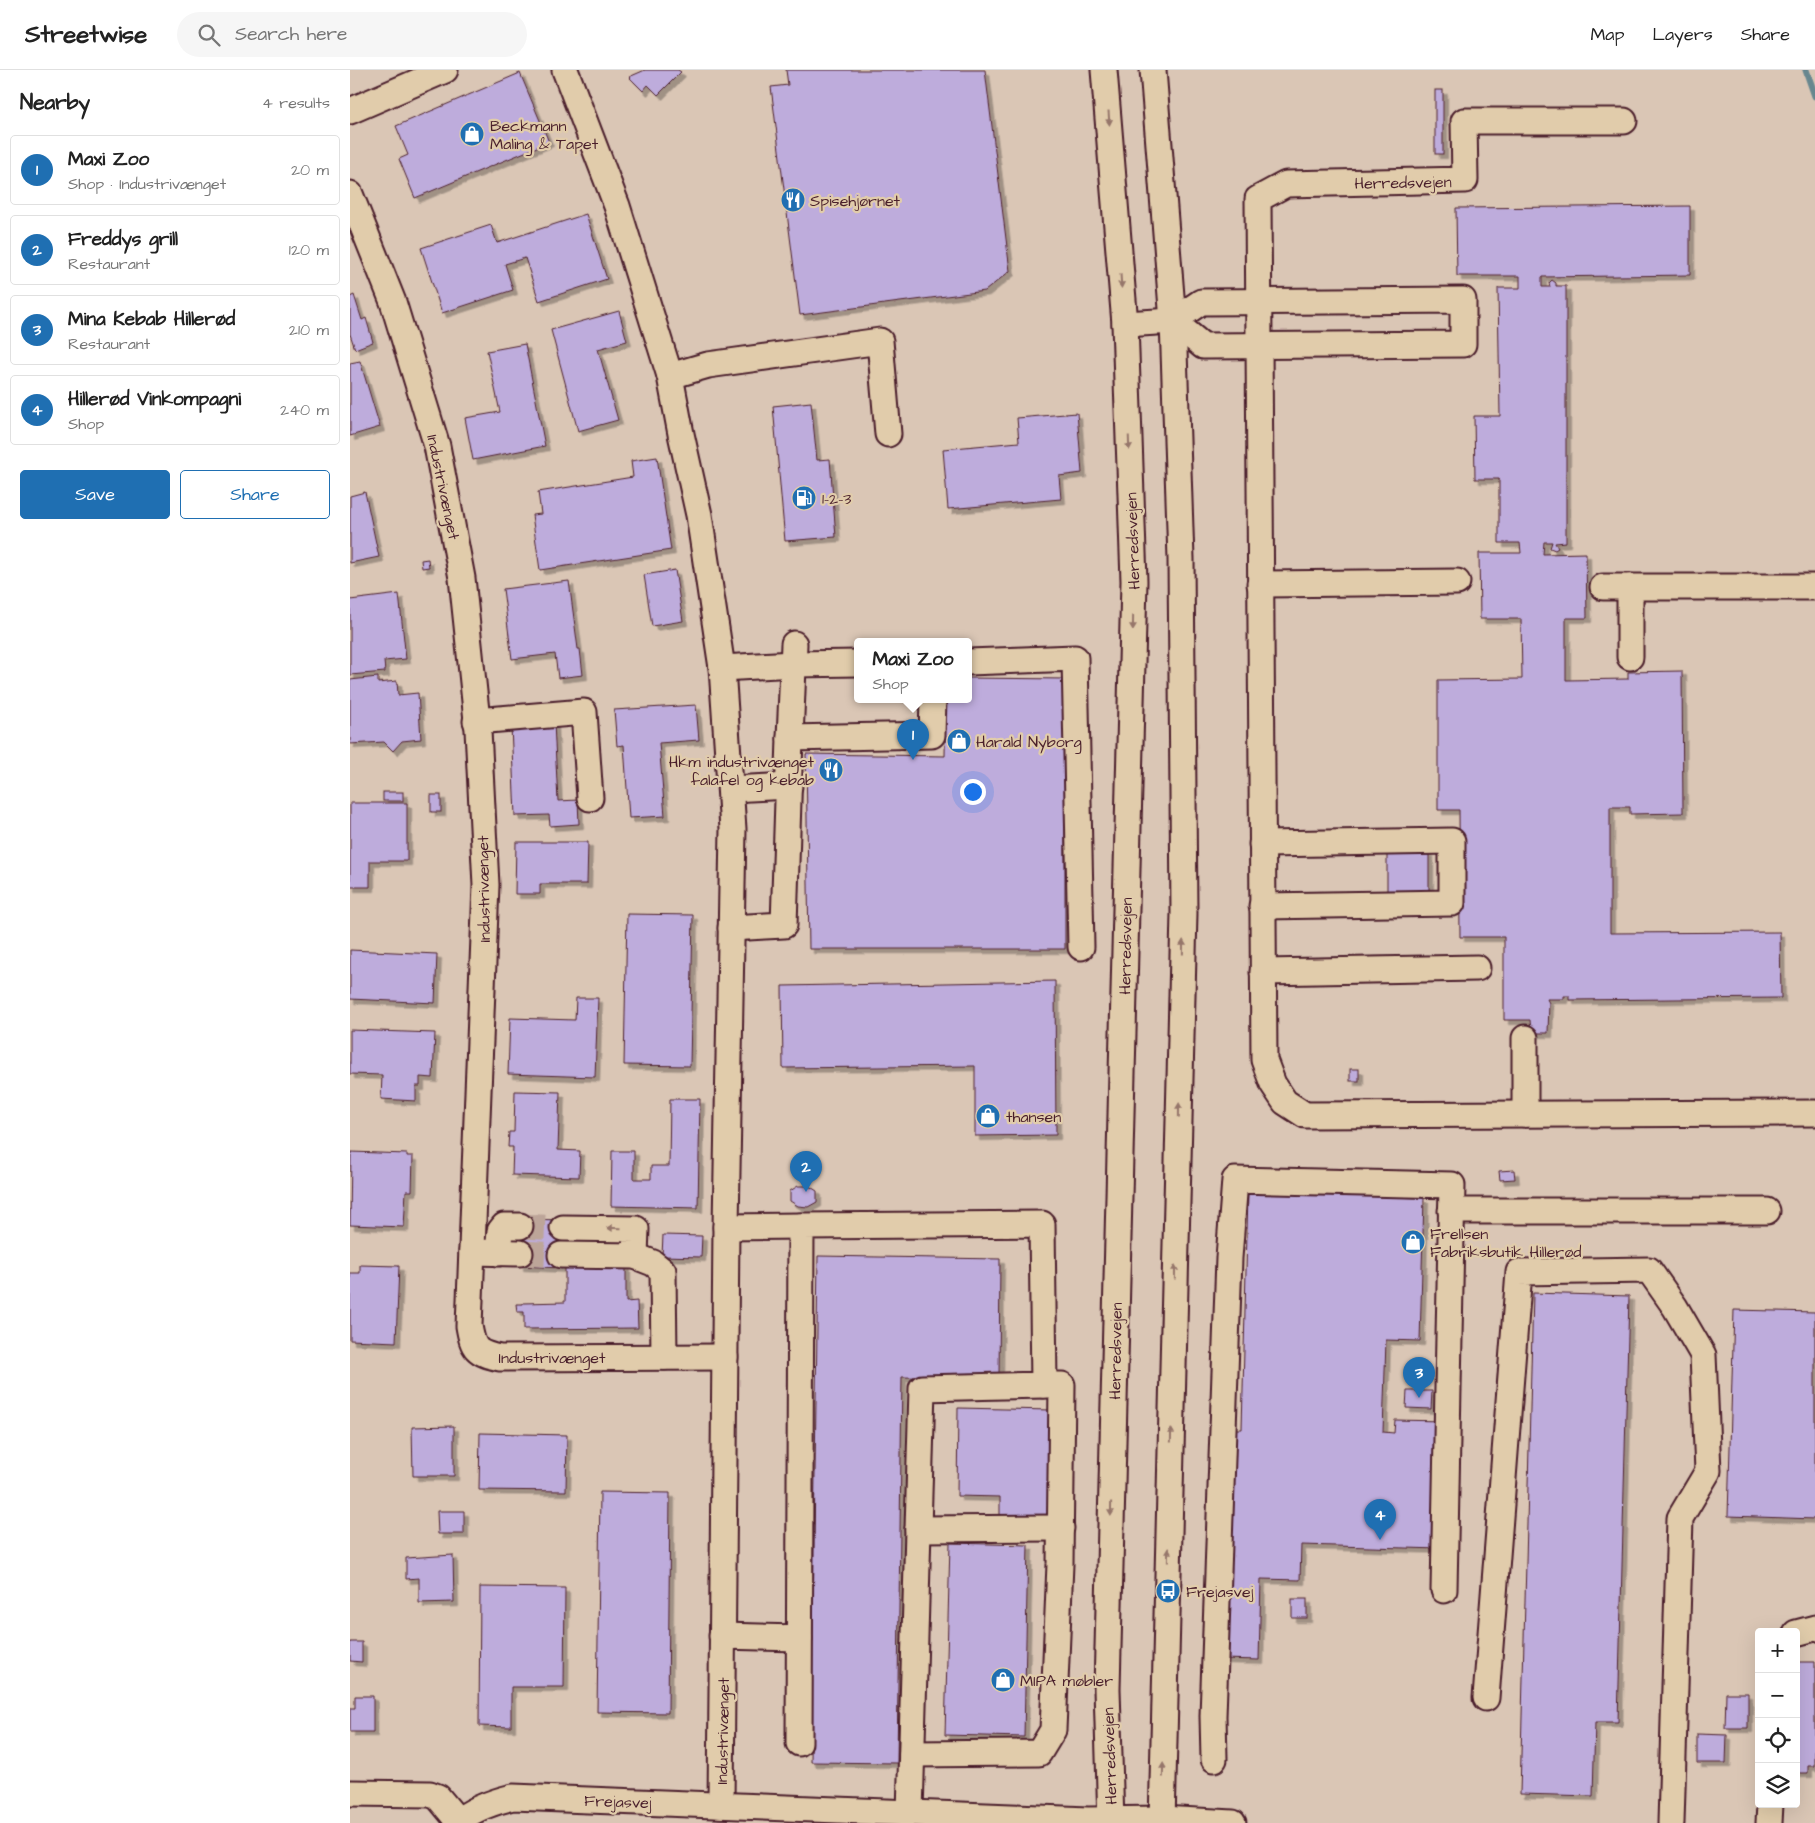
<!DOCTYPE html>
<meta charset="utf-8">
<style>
body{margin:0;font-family:"Architects Daughter",sans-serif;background:#f6f6f6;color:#222}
.controls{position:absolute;right:15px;bottom:15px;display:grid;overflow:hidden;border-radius:5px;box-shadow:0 5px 20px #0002}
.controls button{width:45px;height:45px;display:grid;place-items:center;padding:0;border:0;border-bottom:1px solid #e0e0e0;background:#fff;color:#222;font:25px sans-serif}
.you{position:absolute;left:622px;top:721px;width:18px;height:18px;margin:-12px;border:4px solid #fff;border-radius:50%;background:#1a73e8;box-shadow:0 0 0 8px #1a73e833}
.badge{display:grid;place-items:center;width:32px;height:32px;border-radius:50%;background:#1f6fb2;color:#fff;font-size:16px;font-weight:700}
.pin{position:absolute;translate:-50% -41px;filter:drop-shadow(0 1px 2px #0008)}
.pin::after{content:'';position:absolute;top:26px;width:18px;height:15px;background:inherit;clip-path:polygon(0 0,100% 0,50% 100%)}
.popup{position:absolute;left:504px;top:568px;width:118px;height:65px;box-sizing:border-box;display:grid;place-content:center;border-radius:5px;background:#fff;filter:drop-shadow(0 1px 4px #0005);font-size:16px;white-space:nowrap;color:#767676}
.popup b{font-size:19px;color:#222}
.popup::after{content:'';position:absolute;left:50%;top:100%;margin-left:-10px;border:10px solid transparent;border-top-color:#fff}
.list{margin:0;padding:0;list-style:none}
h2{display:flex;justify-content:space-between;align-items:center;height:65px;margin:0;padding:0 20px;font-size:21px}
h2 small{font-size:16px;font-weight:400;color:#767676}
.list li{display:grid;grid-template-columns:32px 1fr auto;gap:15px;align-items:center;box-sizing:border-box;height:70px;margin:0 10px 10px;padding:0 10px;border:1px solid #e0e0e0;border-radius:5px}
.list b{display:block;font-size:19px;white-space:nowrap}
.list p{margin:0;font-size:16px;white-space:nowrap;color:#767676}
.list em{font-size:16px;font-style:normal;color:#767676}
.actions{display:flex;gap:10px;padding:15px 20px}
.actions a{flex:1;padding:11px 0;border:1px solid #1f6fb2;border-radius:5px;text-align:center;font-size:18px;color:#1f6fb2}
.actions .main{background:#1f6fb2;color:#fff}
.icon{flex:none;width:28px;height:28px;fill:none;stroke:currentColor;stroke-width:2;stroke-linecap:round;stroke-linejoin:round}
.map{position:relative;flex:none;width:1465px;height:1753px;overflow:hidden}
header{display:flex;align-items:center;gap:30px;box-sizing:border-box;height:70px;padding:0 25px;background:#fff;border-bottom:1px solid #e0e0e0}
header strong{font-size:24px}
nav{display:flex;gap:28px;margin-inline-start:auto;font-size:18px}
.search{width:350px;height:45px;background:#f6f6f6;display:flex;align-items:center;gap:12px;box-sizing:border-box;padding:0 18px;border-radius:28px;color:#767676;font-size:19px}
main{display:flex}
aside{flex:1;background:#fff}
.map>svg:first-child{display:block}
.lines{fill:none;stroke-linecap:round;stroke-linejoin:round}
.stream{stroke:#67878f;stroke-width:7}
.building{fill:#beacdc;stroke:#4a1f2b;filter:url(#shadow)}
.minor-tunnel{stroke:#bda599;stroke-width:25;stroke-dasharray:25 12;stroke-linecap:butt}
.minor-casing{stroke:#4a1f2b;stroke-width:29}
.minor{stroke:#e1ccab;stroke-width:25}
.oneway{fill:#96766b}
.labels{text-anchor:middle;stroke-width:4.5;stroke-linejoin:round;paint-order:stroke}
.poi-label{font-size:16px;fill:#4a1f2b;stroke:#e1ccab;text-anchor:start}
.street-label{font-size:16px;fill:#4a1f2b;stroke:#e1ccab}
</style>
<header>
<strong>Streetwise</strong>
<div class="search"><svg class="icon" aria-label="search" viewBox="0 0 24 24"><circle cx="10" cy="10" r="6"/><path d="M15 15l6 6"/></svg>Search here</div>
<nav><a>Map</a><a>Layers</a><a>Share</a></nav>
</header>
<main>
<aside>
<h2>Nearby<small>4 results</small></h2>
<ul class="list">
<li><span class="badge">1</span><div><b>Maxi Zoo</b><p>Shop · Industrivænget</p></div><em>20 m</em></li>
<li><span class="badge">2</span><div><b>Freddys grill</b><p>Restaurant</p></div><em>120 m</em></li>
<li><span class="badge">3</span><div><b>Mina Kebab Hillerød</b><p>Restaurant</p></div><em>210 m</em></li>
<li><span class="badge">4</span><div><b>Hillerød Vinkompagni</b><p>Shop</p></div><em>240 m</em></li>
</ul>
<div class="actions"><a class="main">Save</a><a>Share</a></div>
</aside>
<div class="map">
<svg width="1465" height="1753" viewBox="0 0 1465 1753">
<defs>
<filter id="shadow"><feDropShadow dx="4.5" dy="4.5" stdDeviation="0" flood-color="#0004"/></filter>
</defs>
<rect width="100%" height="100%" fill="#dac6b5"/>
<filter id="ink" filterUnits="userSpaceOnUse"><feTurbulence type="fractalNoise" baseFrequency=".02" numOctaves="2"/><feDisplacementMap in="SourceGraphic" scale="10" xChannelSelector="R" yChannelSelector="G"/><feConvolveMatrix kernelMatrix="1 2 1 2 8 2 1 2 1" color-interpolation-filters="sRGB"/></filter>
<g filter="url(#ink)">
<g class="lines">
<!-- stream -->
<polyline class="stream" points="1456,0 1465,26"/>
</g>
<!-- building -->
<g class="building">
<polygon points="295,0 328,0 331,2 308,25 298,15 293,21 279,7"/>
<polygon points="436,0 635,0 660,201 635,221 450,245 421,17 438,15"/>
<polygon points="170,3 199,72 65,128 49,89 58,85 46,56"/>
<rect x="1085" y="20" width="8" height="64"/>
<polygon points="1340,136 1340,205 1192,207 1192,217 1200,217 1199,213 1202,210 1206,213 1206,216 1216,216 1216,472 1205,473 1208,478 1205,480 1200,478 1202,472 1194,472 1193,484 1236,483 1237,548 1216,548 1216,610 1278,609 1278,602 1332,601 1333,743 1280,744 1280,737 1260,737 1260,863 1430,862 1431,928 1219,930 1219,926 1214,926 1214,929 1197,929 1199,933 1198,963 1181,963 1180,950 1154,950 1154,867 1110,867 1109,740 1088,740 1088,610 1172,609 1171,549 1130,549 1129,483 1171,483 1170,473 1149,473 1149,409 1125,409 1124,346 1150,346 1148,218 1170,218 1170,206 1107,206 1106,138"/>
<polygon points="236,144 257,209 189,231 175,188 155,194 163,220 92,243 71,178 141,155 147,173"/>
<polygon points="4,225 12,250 16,248 23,272 5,279 0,264 0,227"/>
<polygon points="269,241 277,271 248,279 268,350 228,361 201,260"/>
<polygon points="175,274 195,376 123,390 115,348 150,342 137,281"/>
<polygon points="10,291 30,357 0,366 0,293"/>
<polygon points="461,332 467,390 480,389 486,467 435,471 423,336"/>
<polygon points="727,343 732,403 709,406 711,429 598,439 593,379 669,372 667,348"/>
<polygon points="307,387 321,480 190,500 182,445 191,444 188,422 283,407 281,391"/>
<polygon points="15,422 29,487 0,493 0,426"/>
<polygon points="78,489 79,497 72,498 71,490"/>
<polygon points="325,500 333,551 302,556 294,505"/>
<polygon points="219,511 228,579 230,579 233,605 208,608 205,584 162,589 153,519"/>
<polygon points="49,524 56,589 34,591 35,602 0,605 0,530"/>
<polygon points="28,607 28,613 47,611 48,625 68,623 71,669 52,671 43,681 34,672 0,674 0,610"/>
<polygon points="618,608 715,609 715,879 459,879 456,684 595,686 596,629 618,629"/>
<polygon points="346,635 349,670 309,673 315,746 279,748 274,675 267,676 264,640"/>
<polygon points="204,653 208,731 228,730 229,754 200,756 199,745 165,746 161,656"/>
<rect x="33" y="722" width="20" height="9"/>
<rect x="81" y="725" width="10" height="17"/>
<polygon points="0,733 57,733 57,791 20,791 20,817 0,817"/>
<polygon points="166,772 238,772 237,814 190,814 190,824 165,824"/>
<rect x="1037" y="782" width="42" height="43"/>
<polygon points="277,844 343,845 340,996 274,995"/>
<polygon points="0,880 87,884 85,933 0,929"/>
<polygon points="705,911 706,1065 625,1066 625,996 433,998 432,916"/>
<polygon points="226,928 248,928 245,1007 158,1004 160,948 225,950"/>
<polygon points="0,960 85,963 83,1008 70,1007 70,1016 66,1016 66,1031 31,1029 32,1005 0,1004"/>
<rect x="1000" y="999" width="9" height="12"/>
<polygon points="165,1021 210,1022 208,1080 230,1081 229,1107 162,1105 163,1077 158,1077 159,1062 164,1062"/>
<polygon points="320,1029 350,1029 348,1138 261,1136 262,1081 284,1081 284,1109 301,1109 301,1096 319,1096"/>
<polygon points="1,1082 57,1084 57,1086 63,1086 62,1121 56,1121 54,1157 0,1155"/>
<polygon points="1164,1100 1165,1109 1150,1110 1149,1101"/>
<polygon points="448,1116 459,1116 467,1121 467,1132 458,1137 448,1136 440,1131 440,1121"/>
<polygon points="898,1123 1074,1128 1070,1271 1036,1270 1033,1362 1044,1363 1045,1350 1093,1351 1090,1479 951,1475 950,1510 911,1509 909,1590 873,1589 880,1359 892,1359"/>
<polygon points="171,1149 213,1150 211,1198 169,1196"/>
<polygon points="313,1165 352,1166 351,1187 312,1186"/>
<polygon points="468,1186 650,1189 649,1309 552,1307 547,1693 461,1692"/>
<polygon points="10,1195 49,1196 46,1272 0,1270 0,1203 10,1203"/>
<polygon points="215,1196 276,1196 276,1232 287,1231 288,1258 174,1259 174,1242 167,1242 166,1234 173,1234 173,1233 215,1232"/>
<polygon points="1183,1223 1279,1226 1268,1652 1245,1652 1243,1726 1170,1724"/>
<polygon points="1384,1240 1465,1242 1465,1449 1378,1446"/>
<polygon points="1057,1321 1082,1321 1081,1339 1056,1338"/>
<polygon points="608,1338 701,1340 699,1449 650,1448 650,1427 607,1426"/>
<polygon points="104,1356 104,1406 63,1406 62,1357"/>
<polygon points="130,1363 217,1365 216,1421 129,1420"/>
<polygon points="250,1422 320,1423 318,1643 247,1642"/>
<polygon points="87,1441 114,1441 114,1464 88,1464"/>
<polygon points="600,1473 678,1475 674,1667 595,1665"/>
<polygon points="103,1485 104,1532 69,1533 69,1508 56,1509 56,1488"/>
<polygon points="130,1517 215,1518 214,1617 161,1617 161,1657 129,1656"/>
<rect x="942" y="1529" width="15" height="19"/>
<polygon points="0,1572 12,1572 12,1592 0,1591"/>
<polygon points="1446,1592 1465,1592 1465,1696 1458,1696 1458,1703 1446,1703"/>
<polygon points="1376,1623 1398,1623 1398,1658 1375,1658"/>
<polygon points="5,1626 23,1626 23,1662 0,1662 0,1638 5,1638"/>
<polygon points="1347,1664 1377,1665 1376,1693 1347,1693"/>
</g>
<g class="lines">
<!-- minor-tunnel -->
<g class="minor-tunnel">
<polyline points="170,1156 213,1158"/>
<polyline points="170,1183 211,1185"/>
</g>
<defs>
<g id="minor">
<polyline points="215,0 267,136 320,306 331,364 349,445 372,598 383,759 376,1157 371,1735"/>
<polyline points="754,0 775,254 784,511 757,1619 761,1753"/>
<polyline points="803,0 823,251 831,489 834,843 812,1753"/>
<polyline points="0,41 95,0"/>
<polyline points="1274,51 1114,51 1115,110 936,114 908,129 914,990 923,1014 935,1032 955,1045 1465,1043"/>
<path d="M0 124 43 232 87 376 112 508 128 660 136 815 119 1256C123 1279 126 1283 150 1288L375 1287"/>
<polygon points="1113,230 1113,274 853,276 823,251 851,232"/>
<polyline points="775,254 823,251"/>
<polyline points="320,306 358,295 530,271 538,364"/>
<polyline points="910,514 1107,512"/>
<polyline points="1253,517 1465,517"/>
<polyline points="1280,517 1280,587"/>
<polyline points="444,574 440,668 582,665 583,629"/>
<polyline points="618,592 725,588 731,877"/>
<polyline points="372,598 444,594 508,593"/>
<polyline points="126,651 234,642 240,728"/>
<polyline points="381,719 439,716"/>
<polyline points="912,774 1102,771 1102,833 912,836"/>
<polyline points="381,858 434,855 440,668"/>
<polyline points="913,902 1127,898"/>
<polyline points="1175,1044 1175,968"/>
<polyline points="1101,1141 1417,1141"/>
<polyline points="376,1157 451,1156"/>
<polyline points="213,1158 286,1159 285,1186"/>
<polyline points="122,1182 170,1183"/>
<polyline points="148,1183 150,1161 154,1156 170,1156"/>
<polyline points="211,1185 285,1186 303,1193 313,1201 314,1287"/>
<polyline points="568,1459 711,1458"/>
<polyline points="1446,1563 1465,1558"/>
<polyline points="372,1566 449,1568"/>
<polyline points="1136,1628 1169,1202 1299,1200 1325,1237 1353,1285 1358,1401 1330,1448 1321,1753"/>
<polyline points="449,1673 451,1156 692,1154 694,1315 572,1318 560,1743"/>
<polyline points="562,1684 689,1683 703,1660 710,1494 712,1315 694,1315"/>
<polyline points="864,1689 863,1646 879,1188 885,1110 1102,1115 1094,1520"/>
<polyline points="0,1723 80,1724 88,1727 108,1751"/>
<path d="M106 1753C122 1739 142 1732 163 1727L738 1750 812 1749 883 1753"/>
<polyline points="1419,1753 1420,1734"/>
</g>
</defs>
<!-- minor casing -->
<use href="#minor" class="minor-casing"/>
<!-- minor -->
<use href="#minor" class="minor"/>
</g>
<!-- one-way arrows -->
<defs><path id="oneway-solid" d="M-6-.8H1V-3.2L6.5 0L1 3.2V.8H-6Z" transform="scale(1.25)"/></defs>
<g class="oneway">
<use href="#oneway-solid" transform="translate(759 48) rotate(86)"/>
<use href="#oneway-solid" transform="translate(771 211) rotate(86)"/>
<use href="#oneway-solid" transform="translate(779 373) rotate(88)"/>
<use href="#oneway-solid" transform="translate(783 553) rotate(91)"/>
<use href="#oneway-solid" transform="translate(833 877) rotate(-89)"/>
<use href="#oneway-solid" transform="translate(829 1040) rotate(-89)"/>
<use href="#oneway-solid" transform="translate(264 1158) rotate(-179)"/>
<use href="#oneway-solid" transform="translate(825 1202) rotate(-89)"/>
<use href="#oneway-solid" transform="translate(821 1365) rotate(-89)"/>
<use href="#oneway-solid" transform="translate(761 1439) rotate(91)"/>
<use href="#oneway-solid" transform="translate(818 1485) rotate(-89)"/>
<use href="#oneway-solid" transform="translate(813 1700) rotate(-89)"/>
</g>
</g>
<!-- icons -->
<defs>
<symbol id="shop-disc" viewBox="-11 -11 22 22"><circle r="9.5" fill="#1f6fb2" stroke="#e1ccab"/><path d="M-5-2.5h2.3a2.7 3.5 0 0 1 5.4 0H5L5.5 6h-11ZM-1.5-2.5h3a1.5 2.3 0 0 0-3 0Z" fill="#fff"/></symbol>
<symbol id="restaurant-disc" viewBox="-11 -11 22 22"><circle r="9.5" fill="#1f6fb2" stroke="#e1ccab"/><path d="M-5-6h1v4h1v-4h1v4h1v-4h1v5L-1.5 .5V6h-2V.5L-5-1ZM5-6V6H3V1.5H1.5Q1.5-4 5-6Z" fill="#fff"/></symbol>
<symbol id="fuel-disc" viewBox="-11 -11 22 22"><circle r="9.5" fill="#1f6fb2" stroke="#e1ccab"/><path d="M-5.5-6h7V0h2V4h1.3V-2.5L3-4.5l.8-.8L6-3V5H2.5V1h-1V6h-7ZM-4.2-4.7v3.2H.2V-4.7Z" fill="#fff"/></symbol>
<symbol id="bus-disc" viewBox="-11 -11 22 22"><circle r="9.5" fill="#1f6fb2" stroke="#e1ccab"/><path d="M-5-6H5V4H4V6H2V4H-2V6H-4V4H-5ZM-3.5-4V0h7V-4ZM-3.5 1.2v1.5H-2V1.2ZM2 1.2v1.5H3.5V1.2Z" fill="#fff"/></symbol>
</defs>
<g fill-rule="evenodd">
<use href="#shop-disc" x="108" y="50" width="28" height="28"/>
<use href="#restaurant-disc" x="429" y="116" width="28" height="28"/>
<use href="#fuel-disc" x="440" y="414" width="28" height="28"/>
<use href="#shop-disc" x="595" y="657" width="28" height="28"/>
<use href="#restaurant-disc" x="467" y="686" width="28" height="28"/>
<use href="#shop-disc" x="624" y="1032" width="28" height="28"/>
<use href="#shop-disc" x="1049" y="1158" width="28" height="28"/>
<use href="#bus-disc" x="804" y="1507" width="28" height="28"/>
<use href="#shop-disc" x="639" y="1596" width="28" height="28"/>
</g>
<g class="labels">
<!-- poi labels -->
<g class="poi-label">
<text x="140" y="61">Beckmann<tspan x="140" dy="18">Maling &amp; Tapet</tspan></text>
<text x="460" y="136">Spisehjørnet</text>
<text x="472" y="434">1-2-3</text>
<text x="626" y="677">Harald Nyborg</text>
<text x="464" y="697" text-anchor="end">Hkm industrivænget<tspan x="464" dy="18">falafel og kebab</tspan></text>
<text x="656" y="1052">thansen</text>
<text x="1080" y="1169">Frellsen<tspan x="1080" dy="18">Fabriksbutik Hillerød</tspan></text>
<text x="836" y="1527">Frejasvej</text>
<text x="670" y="1616">MIPA møbler</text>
</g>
<!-- street labels -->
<g class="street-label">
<text transform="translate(1053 112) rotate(-1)" y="6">Herredsvejen</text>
<text transform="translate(94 417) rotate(78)" y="6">Industrivænget</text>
<text transform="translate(782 471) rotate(-92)" y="6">Herredsvejen</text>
<text transform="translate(133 819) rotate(-91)" y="6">Industrivænget</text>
<text transform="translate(775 876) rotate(-89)" y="6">Herredsvejen</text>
<text transform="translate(765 1281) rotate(-89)" y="6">Herredsvejen</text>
<text x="202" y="1293">Industrivænget</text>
<text transform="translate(372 1661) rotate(-89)" y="6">Industrivænget</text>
<text transform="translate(759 1686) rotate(-92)" y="6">Herredsvejen</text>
<text transform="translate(268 1731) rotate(2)" y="6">Frejasvej</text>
</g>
</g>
</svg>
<div class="controls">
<button>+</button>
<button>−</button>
<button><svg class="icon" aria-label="locate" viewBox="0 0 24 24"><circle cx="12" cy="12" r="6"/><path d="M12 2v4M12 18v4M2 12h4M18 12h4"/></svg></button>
<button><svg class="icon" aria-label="layers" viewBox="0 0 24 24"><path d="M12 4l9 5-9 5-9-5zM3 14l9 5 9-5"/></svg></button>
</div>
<div class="you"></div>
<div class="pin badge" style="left:563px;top:690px">1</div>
<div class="popup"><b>Maxi Zoo</b>Shop</div>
<div class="pin badge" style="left:456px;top:1122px">2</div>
<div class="pin badge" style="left:1069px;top:1328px">3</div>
<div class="pin badge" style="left:1030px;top:1470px">4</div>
</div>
</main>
